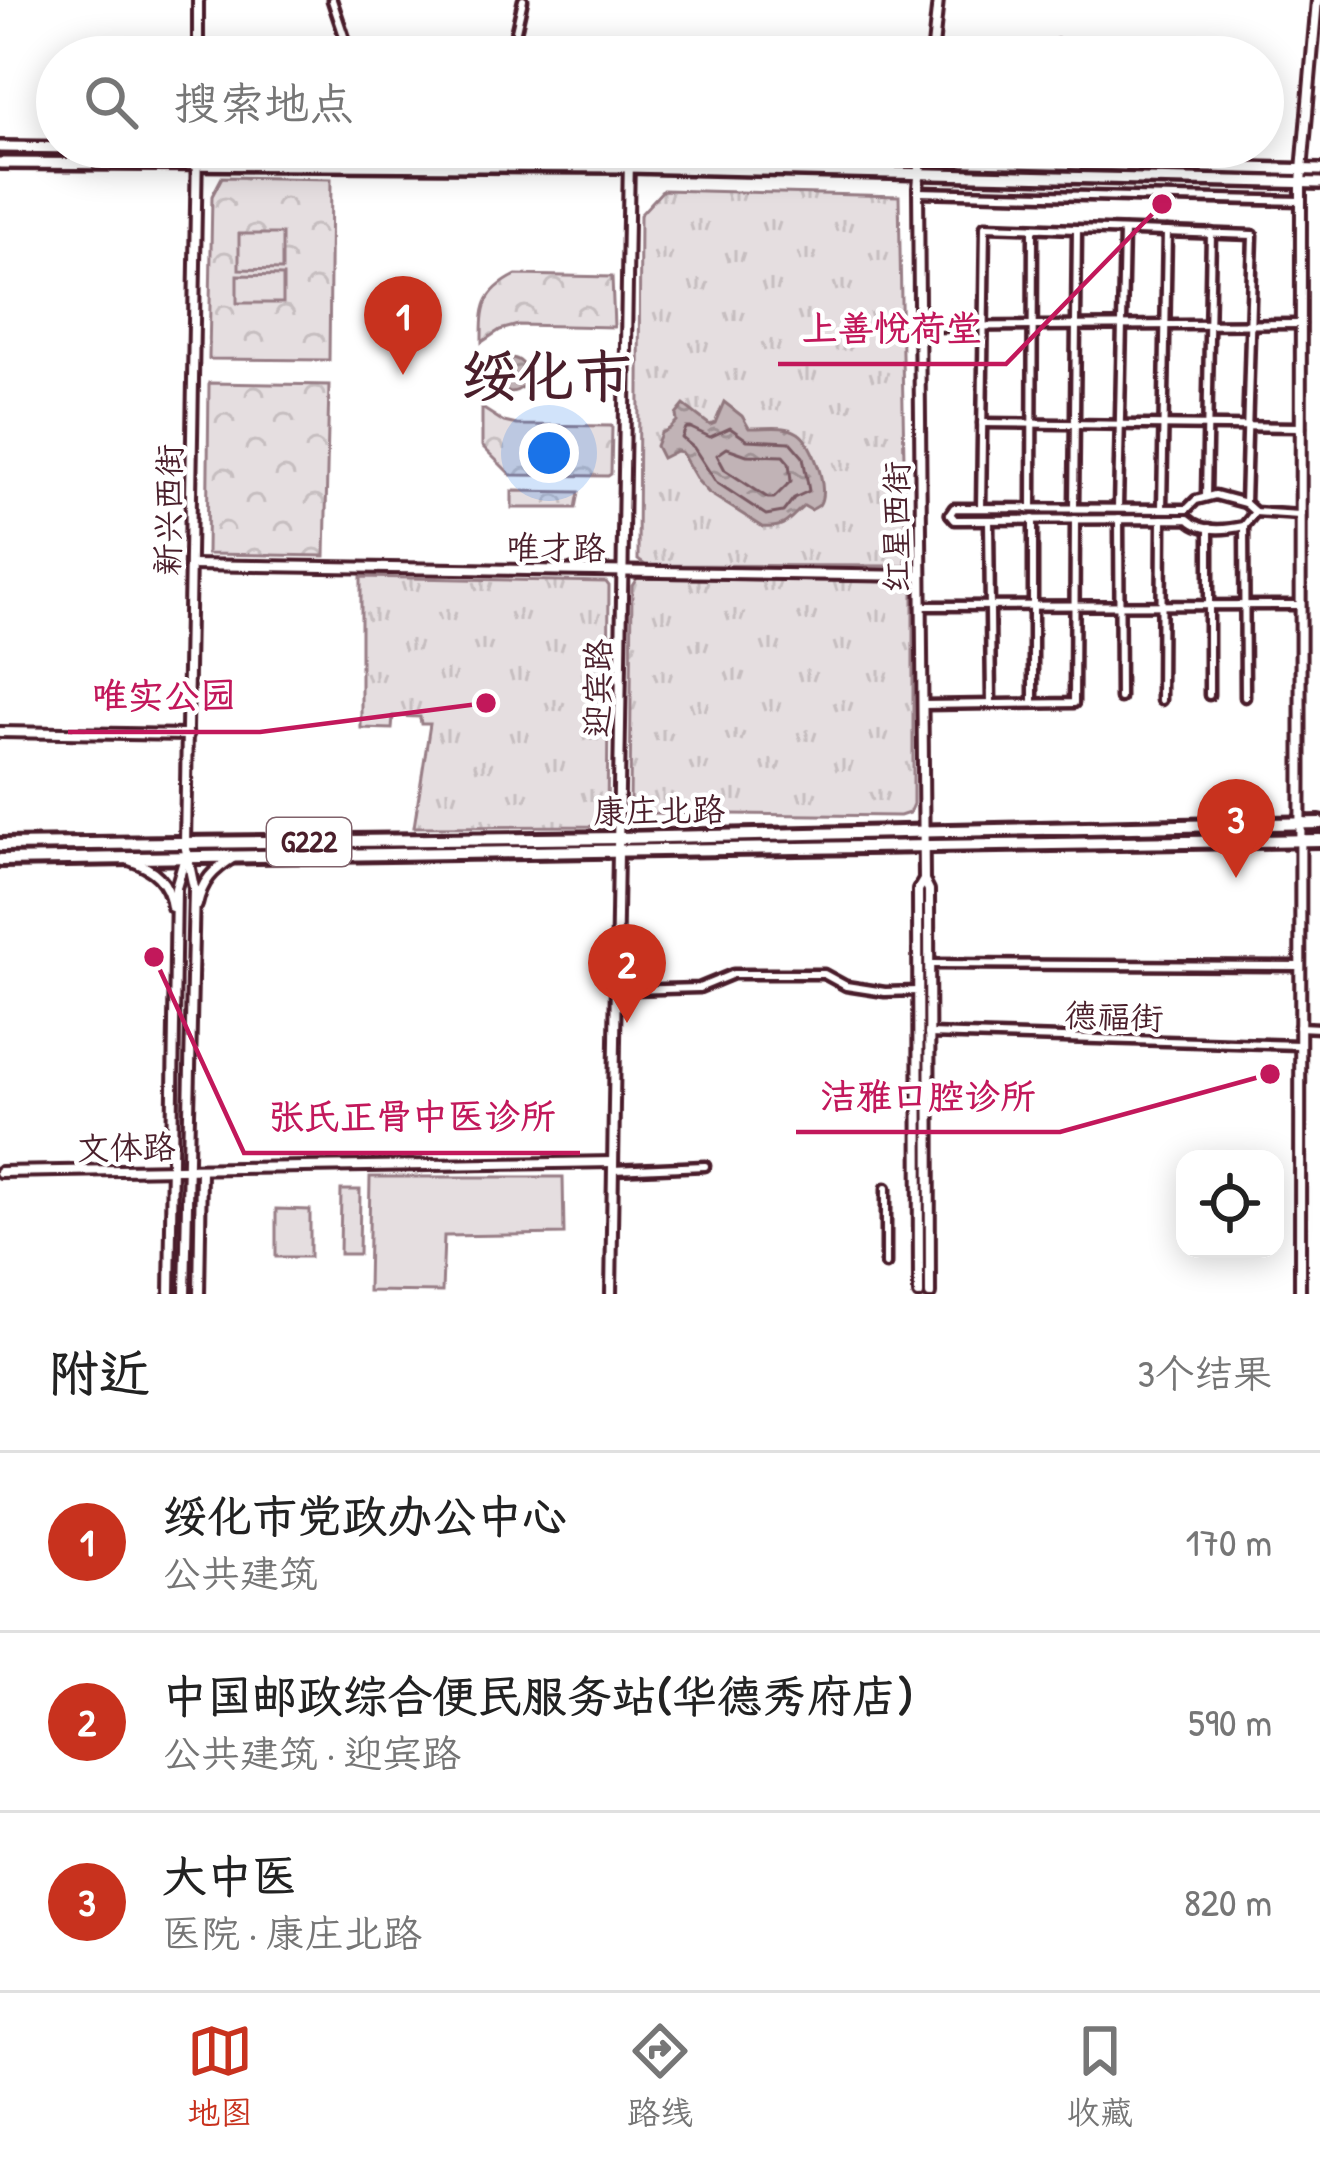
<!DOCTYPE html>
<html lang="zh">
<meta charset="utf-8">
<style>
body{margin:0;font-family:"Patrick Hand","LXGW WenKai TC",sans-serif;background:#f2f2f2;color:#222}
.controls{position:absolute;right:36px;bottom:36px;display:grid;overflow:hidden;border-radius:24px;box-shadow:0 6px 30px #0003}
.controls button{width:108px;height:108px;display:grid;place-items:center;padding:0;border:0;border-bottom:3px solid #e0e0e0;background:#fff;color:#222;font:60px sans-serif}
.you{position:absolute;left:549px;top:453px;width:42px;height:42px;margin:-30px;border:9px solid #fff;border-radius:50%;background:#1a73e8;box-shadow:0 0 0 18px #1a73e833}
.badge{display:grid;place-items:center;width:78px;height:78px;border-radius:50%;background:#c8321e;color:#fff;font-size:39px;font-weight:700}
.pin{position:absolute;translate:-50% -99px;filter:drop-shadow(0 3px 6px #0008)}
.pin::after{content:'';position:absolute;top:63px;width:42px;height:36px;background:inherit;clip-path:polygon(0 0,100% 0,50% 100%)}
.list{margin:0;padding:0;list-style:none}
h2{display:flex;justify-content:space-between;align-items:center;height:156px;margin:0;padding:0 48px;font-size:51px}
h2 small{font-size:39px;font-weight:400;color:#767676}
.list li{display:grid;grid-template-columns:78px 1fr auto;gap:36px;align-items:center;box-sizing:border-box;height:180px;padding:0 48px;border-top:3px solid #e0e0e0}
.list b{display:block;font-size:45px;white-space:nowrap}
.list p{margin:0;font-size:39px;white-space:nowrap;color:#767676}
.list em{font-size:39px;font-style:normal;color:#767676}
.icon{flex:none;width:66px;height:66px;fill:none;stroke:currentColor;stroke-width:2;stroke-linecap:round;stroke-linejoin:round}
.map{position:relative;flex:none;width:1320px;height:1294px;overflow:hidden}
.search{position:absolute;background:#fff;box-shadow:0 6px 30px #0003;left:36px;right:36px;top:36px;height:132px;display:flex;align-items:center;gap:30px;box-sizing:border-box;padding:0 42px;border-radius:66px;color:#767676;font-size:45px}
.sheet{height:696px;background:#fff}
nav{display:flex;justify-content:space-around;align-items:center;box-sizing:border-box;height:168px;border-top:3px solid #e0e0e0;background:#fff;font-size:33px;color:#767676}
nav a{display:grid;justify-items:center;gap:6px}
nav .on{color:#c8321e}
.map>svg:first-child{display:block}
.forest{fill:url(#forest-crowns);stroke:#987e86;stroke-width:3}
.park{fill:url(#park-tufts);stroke:#987e86;stroke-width:3}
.pitch{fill:#e5dee0;stroke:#987e86;stroke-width:3}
.water{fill:url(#water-ripples);stroke:#91787e;stroke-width:3}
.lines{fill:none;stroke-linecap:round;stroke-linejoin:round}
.shore{stroke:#7a5a63;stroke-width:3}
.minor-casing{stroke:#4a1f2b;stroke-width:15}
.tertiary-casing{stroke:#4a1f2b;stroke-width:16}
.secondary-casing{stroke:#4a1f2b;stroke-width:16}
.primary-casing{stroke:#4a1f2b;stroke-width:18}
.trunk-casing{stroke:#4a1f2b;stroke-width:20}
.minor{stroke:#fff;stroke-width:6}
.tertiary{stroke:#fff;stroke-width:8}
.secondary{stroke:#fff;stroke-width:8}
.primary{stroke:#fff;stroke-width:9}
.trunk{stroke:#fff;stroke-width:10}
.labels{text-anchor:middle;stroke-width:9;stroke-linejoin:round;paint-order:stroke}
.shield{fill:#fff;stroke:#80626b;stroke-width:3}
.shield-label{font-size:30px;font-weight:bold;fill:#4a1f2b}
.street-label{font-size:33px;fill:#4a1f2b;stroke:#fff}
.town-label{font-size:57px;font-weight:bold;fill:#4a1f2b;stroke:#fff}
.leader{fill:none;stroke:#c2185b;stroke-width:4.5}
.callout-dot{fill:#c2185b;stroke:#fff;stroke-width:4.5}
.callout-label{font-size:36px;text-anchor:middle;font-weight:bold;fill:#c2185b;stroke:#fff;stroke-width:9;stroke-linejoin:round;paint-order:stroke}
</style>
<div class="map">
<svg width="1320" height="1294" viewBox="0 0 1320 1294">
<defs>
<pattern id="forest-crowns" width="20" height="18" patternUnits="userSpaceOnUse" patternTransform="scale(3)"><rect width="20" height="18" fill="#e5dee0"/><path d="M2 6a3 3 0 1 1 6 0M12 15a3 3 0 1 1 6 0" fill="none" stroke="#c6bec0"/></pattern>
<pattern id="park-tufts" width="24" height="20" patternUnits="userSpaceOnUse" patternTransform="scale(3)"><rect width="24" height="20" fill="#e5dee0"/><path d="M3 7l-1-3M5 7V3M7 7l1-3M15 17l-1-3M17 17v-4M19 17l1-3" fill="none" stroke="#c6bec0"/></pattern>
<pattern id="water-ripples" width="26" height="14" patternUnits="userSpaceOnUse" patternTransform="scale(3)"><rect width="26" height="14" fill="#c1b3b6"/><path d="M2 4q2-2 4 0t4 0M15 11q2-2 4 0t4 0" fill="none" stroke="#9f9194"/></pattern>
</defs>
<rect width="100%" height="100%" fill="#fff"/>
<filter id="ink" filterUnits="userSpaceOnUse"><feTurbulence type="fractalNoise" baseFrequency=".00833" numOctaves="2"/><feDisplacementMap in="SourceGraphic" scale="24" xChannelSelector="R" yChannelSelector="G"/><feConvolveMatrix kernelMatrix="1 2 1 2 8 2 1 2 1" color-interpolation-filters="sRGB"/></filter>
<g filter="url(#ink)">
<!-- forest -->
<g class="forest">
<polygon points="222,177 331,179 329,360 209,359 212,196"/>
<path d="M516 275 612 277 614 327 518 325 500 330 482 342C482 308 482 292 516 275Z"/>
<polygon points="209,383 329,385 325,556 207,554"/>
<polygon points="482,408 504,422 517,425 612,426 611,474 608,476 511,475 482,446"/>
<polygon points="512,491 579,492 576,508 512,508"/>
</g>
<!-- park -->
<g class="park">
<polygon points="663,190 899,196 906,566 645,565 638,560 640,215"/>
<polygon points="361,577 606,582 609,586 607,826 414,827 430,724 421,724 420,717 393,716 392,729 361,728"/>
<polygon points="637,578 907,582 913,591 913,804 909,813 900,816 633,813 630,807 632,586"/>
</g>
<!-- pitch -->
<g class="pitch">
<polygon points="239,234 282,234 282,270 239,269"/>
<polygon points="237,275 283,276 283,303 237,303"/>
<polygon points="370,1177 563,1177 564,1234 444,1236 442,1292 368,1291"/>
<polygon points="341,1190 360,1190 359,1254 340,1254"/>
<polygon points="276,1209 310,1210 310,1257 276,1257"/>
</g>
<!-- water -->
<g class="water">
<circle cx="510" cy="375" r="17"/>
<path d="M724 402 742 416 749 428C764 429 784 424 798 433 813 442 830 490 819 505 817 507 814 508 811 510L804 506C789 518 787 529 763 527L709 493 698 481 681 452 676 451 662 458 656 446 661 433 669 429 677 421 676 415 684 405 710 425 715 423Z"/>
</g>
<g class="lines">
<!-- shore -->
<g class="shore">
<polygon points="686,428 691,428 710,437 730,428 747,440 790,442 803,457 809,491 794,498 783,512 766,515 716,482 694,448 682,438"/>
<polygon points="727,448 747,455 783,456 789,463 791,481 774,498 768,498 725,470 717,455"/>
</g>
<defs>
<g id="minor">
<polyline points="332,0 347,45 347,57"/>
<polyline points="510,57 523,0"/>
<polyline points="1056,57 1057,45"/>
<polyline points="1046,162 1047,147"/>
<polyline points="918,192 1301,201"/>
<polyline points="919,327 1301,324"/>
<polyline points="982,423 1301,427"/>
<polyline points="1206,497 1211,233"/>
<polyline points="981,508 985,226 1253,235 1245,503"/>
<polyline points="1032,508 1033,230"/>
<polyline points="1074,508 1077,230"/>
<polyline points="1118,508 1124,231"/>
<polyline points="1162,508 1167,232"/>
<polyline points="950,514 954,508 1187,509 1196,500 1215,495 1245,503 1255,512 1300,515"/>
<path d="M950 514 955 520 1188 519C1202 533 1226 530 1244 526L1255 512"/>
<polyline points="1033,519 1033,702"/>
<polyline points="1119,519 1120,698"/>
<polyline points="989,520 991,704"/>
<polyline points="1244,526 1245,697"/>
<polyline points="1209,528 1209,695"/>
<polyline points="921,606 1301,605"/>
<polyline points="1161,700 1162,519"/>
<polyline points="924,705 1074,703 1075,519"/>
<polyline points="929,964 1299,966"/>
<polyline points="628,990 699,988 733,974 824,974 846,986 885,992 917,991"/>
<polyline points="1299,1027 1320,1028"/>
<polyline points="928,1034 1299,1045"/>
<polyline points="613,1170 705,1166"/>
<polyline points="886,1188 886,1264"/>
</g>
<g id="tertiary">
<polyline points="191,565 920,576"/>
<polyline points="0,732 188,735"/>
<polyline points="0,1172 613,1162"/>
</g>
<g id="secondary">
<polyline points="198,57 198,0"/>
<polyline points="932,57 938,0"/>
<polyline points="922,147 918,188 924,880"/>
<polyline points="933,147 950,159"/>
<polyline points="891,159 909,147"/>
<path d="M129 860C153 868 169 881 172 907"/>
<path d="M197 905C202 881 213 870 234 857"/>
<polyline points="170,1294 176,888 185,857"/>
<polyline points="185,1294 194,888 185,844 197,148"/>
<polyline points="199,1294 201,1170"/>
<polyline points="611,1294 629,155"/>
<polyline points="919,1294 918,890 924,880 929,890 930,1294"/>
<polyline points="1300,1294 1301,182 1317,0"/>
</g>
<g id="primary">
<polyline points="0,147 891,159 1320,170"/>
<polyline points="0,163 628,167 1320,183"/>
</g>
<g id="trunk">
<polyline points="0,845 619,838 1320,823"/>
<polyline points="0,860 1320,840"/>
</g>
</defs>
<!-- minor casing -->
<use href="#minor" class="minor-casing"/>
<!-- tertiary casing -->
<use href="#tertiary" class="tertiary-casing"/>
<!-- secondary casing -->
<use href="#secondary" class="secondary-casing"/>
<!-- primary casing -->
<use href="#primary" class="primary-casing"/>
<!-- trunk casing -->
<use href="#trunk" class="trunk-casing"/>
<!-- minor -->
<use href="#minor" class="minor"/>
<!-- tertiary -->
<use href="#tertiary" class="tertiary"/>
<!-- secondary -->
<use href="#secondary" class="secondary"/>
<!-- primary -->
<use href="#primary" class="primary"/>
<!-- trunk -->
<use href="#trunk" class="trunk"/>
</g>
</g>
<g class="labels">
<!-- shield labels -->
<rect class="shield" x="267" y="818" width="84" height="48" rx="9"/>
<g class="shield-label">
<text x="309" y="852">G222</text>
</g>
<!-- street labels -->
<g class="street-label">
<text transform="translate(168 510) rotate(-89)" y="12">新兴西街</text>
<text transform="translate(896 527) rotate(-90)" y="12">红星西街</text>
<text transform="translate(556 547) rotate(1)" y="12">唯才路</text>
<text transform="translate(597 688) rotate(-89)" y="12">迎宾路</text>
<text transform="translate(659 810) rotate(-1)" y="12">康庄北路</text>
<text transform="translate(1114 1016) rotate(2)" y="12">德福街</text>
<text transform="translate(126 1147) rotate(-1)" y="12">文体路</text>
</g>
<!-- town labels -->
<g class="town-label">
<text x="546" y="396">绥化市</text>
</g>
</g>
<!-- callouts -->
<path class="leader" d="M1162 204L1006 364H778M486 703L260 732H68M1270 1074L1060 1132H796M154 957L244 1153H580"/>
<g class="callout-dot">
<circle cx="1162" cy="204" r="12"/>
<circle cx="486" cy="703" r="12"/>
<circle cx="1270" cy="1074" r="12"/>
<circle cx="154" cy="957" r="12"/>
</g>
<g class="callout-label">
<text x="892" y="341">上善悦荷堂</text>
<text x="164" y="708">唯实公园</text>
<text x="928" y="1109">洁雅口腔诊所</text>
<text x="412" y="1129">张氏正骨中医诊所</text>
</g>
</svg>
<div class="controls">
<button><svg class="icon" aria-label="locate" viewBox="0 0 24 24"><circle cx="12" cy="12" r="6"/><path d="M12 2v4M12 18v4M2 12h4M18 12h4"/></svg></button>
</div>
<div class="you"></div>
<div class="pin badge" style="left:403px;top:375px">1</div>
<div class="pin badge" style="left:627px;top:1023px">2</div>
<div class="pin badge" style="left:1236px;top:878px">3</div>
<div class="search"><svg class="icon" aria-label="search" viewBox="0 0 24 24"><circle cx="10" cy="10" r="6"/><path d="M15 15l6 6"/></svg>搜索地点</div>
</div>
<section class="sheet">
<h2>附近<small>3个结果</small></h2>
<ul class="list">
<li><span class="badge">1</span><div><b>绥化市党政办公中心</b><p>公共建筑</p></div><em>170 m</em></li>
<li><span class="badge">2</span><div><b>中国邮政综合便民服务站(华德秀府店)</b><p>公共建筑 · 迎宾路</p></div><em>590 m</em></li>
<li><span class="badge">3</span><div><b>大中医</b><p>医院 · 康庄北路</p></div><em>820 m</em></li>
</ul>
</section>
<nav>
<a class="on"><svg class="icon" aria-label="map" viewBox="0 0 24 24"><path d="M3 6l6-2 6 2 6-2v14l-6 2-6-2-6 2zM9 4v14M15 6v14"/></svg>地图</a>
<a><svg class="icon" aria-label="directions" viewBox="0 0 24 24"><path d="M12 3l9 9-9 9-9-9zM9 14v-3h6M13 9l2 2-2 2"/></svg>路线</a>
<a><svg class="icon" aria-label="saved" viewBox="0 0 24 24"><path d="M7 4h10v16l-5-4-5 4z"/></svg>收藏</a>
</nav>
